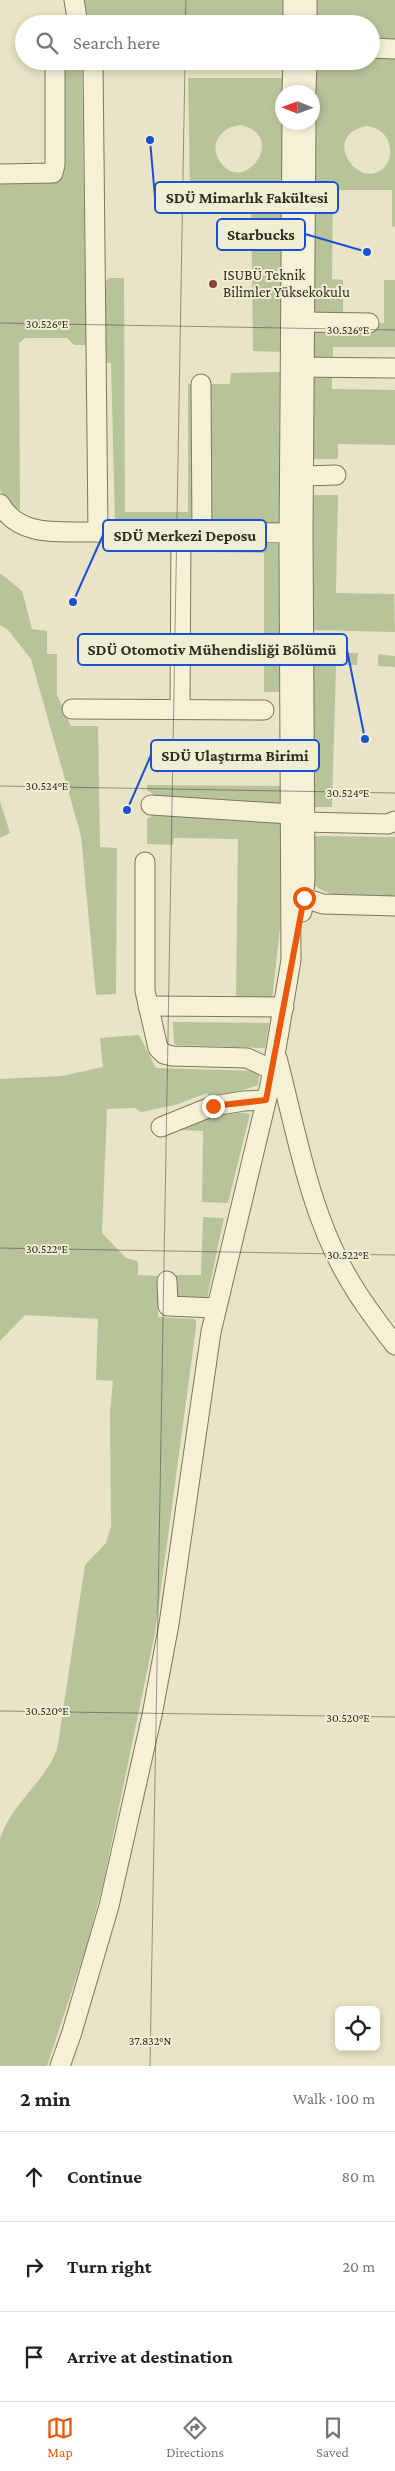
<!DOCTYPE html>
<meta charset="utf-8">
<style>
body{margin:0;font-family:"Crimson Pro",serif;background:#f2f2f2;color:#202124}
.controls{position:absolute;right:15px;bottom:15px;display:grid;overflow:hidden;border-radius:8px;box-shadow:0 2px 8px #0003}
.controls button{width:45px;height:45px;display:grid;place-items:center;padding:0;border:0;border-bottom:1px solid #e0e0e0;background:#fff;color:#202124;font:25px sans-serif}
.compass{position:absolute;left:275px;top:85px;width:45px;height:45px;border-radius:50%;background:#fff;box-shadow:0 2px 8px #0003;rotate:271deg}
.stop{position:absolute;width:15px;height:15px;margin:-11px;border:4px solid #ea580c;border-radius:50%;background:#fff}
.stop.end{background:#ea580c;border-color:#fff;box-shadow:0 1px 5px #0008}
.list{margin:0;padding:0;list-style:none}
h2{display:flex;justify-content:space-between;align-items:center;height:65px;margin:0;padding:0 20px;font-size:21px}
h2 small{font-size:16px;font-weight:400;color:#757577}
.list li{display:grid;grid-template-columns:32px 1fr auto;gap:15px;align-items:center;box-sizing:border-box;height:90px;padding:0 20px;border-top:1px solid #e0e0e0}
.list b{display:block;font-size:19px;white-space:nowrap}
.list em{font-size:16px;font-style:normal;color:#757577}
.icon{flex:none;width:28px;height:28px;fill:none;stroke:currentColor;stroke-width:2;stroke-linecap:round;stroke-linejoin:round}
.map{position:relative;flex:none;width:395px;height:2066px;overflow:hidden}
.search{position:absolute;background:#fff;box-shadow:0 2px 8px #0003;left:15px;right:15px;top:15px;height:55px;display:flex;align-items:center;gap:12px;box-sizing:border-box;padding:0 18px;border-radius:28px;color:#757577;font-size:19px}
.sheet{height:335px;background:#fff}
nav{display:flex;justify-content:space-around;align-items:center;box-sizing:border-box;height:70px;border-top:1px solid #e0e0e0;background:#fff;font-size:14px;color:#757577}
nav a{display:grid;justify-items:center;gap:2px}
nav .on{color:#ea580c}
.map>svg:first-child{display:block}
.green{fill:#b7c49a;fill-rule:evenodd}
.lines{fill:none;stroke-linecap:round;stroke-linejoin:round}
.minor-casing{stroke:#80775d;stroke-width:21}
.minor{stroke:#f4f1d7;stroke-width:19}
.route{stroke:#ea580c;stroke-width:6}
.ticks{fill:none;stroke:#322c1f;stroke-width:1;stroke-opacity:0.45}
.poi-dot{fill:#884435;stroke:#f0eed3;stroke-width:2}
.labels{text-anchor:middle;stroke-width:4;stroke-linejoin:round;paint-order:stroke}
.poi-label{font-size:15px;fill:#322c1f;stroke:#f0eed3;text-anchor:start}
.ticks-label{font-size:12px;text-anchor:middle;fill:#322c1f;stroke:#f0eed3;stroke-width:4;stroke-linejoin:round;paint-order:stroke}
.leader{fill:none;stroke:#1d4ed8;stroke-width:2}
.callout-dot{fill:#1d4ed8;stroke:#f0eed3;stroke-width:2}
.callout{fill:#f0eed3;stroke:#1d4ed8;stroke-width:2}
.callout-label{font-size:16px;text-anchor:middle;font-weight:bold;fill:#322c1f}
</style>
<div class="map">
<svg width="395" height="2066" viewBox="0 0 395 2066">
<rect width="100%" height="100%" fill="#e8e4c5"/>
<!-- green -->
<g class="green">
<polygon points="84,0 283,0 283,24 96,24 87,14"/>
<polygon points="316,0 395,0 395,40 371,39 371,24 316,24"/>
<path d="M371 57 395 58V227L392 226V190H333L332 279 343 280V322L384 323V280H395V347H333V358H314L316 61H371ZM367 126C385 128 395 145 388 162 364 200 316 135 367 126Z"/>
<polygon points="60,61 80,61 82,66 86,345 74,345 67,338 25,338 19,343 20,510 9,504 0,490 0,181 46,179"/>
<path d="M188 78H283L281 352 253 351 251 192H190ZM240 125C290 135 242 199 219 160 209 143 222 127 240 125Z"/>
<polygon points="109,278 124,278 125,512 188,512 188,384 195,384 196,522 115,521 111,363 106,363 105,282"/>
<polygon points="280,372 279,523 207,522 207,384 230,384 231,373"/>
<polygon points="314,375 332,375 332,389 395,390 395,445 338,444 338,459 313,459"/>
<polygon points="313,495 338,495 336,593 394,594 395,632 313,630"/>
<polygon points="205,543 279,544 279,692 264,692 264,553 205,552"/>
<polygon points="0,573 22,591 32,629 47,631 47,654 57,654 57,695 71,726 98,726 100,847 117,848 116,994 96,995 81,836 31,659 8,630 0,625"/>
<polygon points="313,653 358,653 357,665 336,665 332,807 313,807"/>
<polygon points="378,654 395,656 395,667 378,666"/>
<polygon points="147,785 280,786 280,806 158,797 147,790"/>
<polygon points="0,801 10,833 0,838"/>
<polygon points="156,813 280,821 280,928 272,1000 236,1000 238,839 174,838 173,845 147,844 147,819"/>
<path d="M313 836 395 837V897C369 896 333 902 313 884Z"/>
<polygon points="173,1022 269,1023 265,1048 176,1045 174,1043"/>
<path d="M139 1035 156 1068 260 1071 258 1085 210 1101 207 1093 175 1105 141 1112 135 1108 107 1109 102 1233 126 1258 138 1261V1275L158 1276V1317L194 1319 196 1321V1327L155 1633 103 1884 86 1948 47 2066H0V1839C11 1804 43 1784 57 1750L85 1565 106 1543 111 1527 110 1411 113 1381 96 1380 98 1319 25 1315 0 1341V1079L62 1076 103 1067 100 1038Z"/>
<polygon points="232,1111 250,1114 228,1203 202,1202 203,1131 181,1130 181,1125 202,1117"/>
<polygon points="203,1217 224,1218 206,1303 172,1302 174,1275 201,1275"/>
</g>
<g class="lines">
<defs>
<g id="minor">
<polyline points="74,0 78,24"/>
<polyline points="293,24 293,0"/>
<polyline points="307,24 307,0"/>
<polyline points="371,48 395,49"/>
<polyline points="93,61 98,532 302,533"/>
<polyline points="292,92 293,61"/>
<polyline points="306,92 307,61"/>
<polyline points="0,174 53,173 55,165 55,61"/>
<polyline points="305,322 369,323"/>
<polyline points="292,367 395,368"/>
<polyline points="201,384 202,532"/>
<polyline points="304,476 336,475"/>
<path d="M0 504C20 539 63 531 98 532"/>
<polyline points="72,709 264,710"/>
<polyline points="180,709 181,532"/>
<polyline points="151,805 291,814"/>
<polyline points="304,822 388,824 395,821"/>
<polyline points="145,862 145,991 158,1048 164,1054 172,1056 247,1058 273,1070"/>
<polyline points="292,894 323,904 395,906"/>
<polyline points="302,912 305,879 303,533 306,122"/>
<polyline points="148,1006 284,1007"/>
<path d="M277 1058C296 1130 309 1211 347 1276 361 1301 378 1323 395 1345"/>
<polyline points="161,1127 213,1106 244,1101 266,1100"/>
<polyline points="167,1281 168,1306 216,1308"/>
<polyline points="60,2066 72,2032 109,1906 152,1715 169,1624 211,1332 270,1085 291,960 289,546 292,122"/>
</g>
</defs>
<!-- minor casing -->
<use href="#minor" class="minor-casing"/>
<!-- minor -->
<use href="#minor" class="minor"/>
</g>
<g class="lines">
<!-- route -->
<polyline class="route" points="213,1106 266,1100 304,898"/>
</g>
<!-- ticks -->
<path class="ticks" d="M185 24 186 0M0 323 395 330M0 786 395 793M0 1248 395 1255M0 1711 395 1717M150 2066 185 61"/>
<!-- markers -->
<circle class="poi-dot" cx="213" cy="284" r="5"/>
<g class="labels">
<!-- poi labels -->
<g class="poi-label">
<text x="223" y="280">ISUBÜ Teknik<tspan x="223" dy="17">Bilimler Yüksekokulu</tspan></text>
</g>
</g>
<g class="ticks-label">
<text x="47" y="328">30.526°E</text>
<text x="348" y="334">30.526°E</text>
<text x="47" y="790">30.524°E</text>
<text x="348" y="797">30.524°E</text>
<text x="47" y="1253">30.522°E</text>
<text x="348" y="1259">30.522°E</text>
<text x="47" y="1715">30.520°E</text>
<text x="348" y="1722">30.520°E</text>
<text x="150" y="2045">37.832°N</text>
</g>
<!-- callouts -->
<path class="leader" d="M150 140L155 197M367 252L305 234M73 602L103 535M365 739L347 650M127 810L151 755"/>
<g class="callout-dot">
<circle cx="150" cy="140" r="5"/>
<circle cx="367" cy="252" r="5"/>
<circle cx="73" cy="602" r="5"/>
<circle cx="365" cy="739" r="5"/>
<circle cx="127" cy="810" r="5"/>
</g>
<g class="callout">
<rect x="155" y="182" width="183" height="31" rx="5"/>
<rect x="217" y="219" width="88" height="31" rx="5"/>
<rect x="103" y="520" width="163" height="31" rx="5"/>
<rect x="78" y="634" width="269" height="31" rx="5"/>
<rect x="151" y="740" width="168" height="31" rx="5"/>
</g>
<g class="callout-label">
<text x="247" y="203">SDÜ Mimarlık Fakültesi</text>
<text x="261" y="240">Starbucks</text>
<text x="185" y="541">SDÜ Merkezi Deposu</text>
<text x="212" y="655">SDÜ Otomotiv Mühendisliği Bölümü</text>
<text x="235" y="761">SDÜ Ulaştırma Birimi</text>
</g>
</svg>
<div class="controls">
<button><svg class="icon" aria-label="locate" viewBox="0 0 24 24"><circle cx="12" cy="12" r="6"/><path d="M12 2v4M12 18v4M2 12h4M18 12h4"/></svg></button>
</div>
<svg class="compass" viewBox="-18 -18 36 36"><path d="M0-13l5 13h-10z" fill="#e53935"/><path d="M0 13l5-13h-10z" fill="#757577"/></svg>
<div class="stop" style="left:304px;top:898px"></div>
<div class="stop end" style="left:213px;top:1106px"></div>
<div class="search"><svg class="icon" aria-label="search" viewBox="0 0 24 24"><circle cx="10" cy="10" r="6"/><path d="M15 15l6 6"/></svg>Search here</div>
</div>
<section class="sheet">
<h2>2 min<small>Walk · 100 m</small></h2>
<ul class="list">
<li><svg class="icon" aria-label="ahead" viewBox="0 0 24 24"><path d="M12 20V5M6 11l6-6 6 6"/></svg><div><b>Continue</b></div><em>80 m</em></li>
<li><svg class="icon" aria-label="right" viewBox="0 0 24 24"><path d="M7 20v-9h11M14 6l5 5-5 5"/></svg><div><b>Turn right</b></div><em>20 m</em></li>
<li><svg class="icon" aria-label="arrive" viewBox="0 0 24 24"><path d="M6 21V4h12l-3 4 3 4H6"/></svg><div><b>Arrive at destination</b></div></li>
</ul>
</section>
<nav>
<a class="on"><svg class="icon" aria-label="map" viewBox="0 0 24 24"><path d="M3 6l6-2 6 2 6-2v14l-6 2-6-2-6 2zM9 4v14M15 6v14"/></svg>Map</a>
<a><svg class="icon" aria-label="directions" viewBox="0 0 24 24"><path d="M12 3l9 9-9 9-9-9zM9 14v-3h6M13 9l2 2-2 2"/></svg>Directions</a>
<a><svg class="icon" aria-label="saved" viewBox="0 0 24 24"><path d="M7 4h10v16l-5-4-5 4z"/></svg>Saved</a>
</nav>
